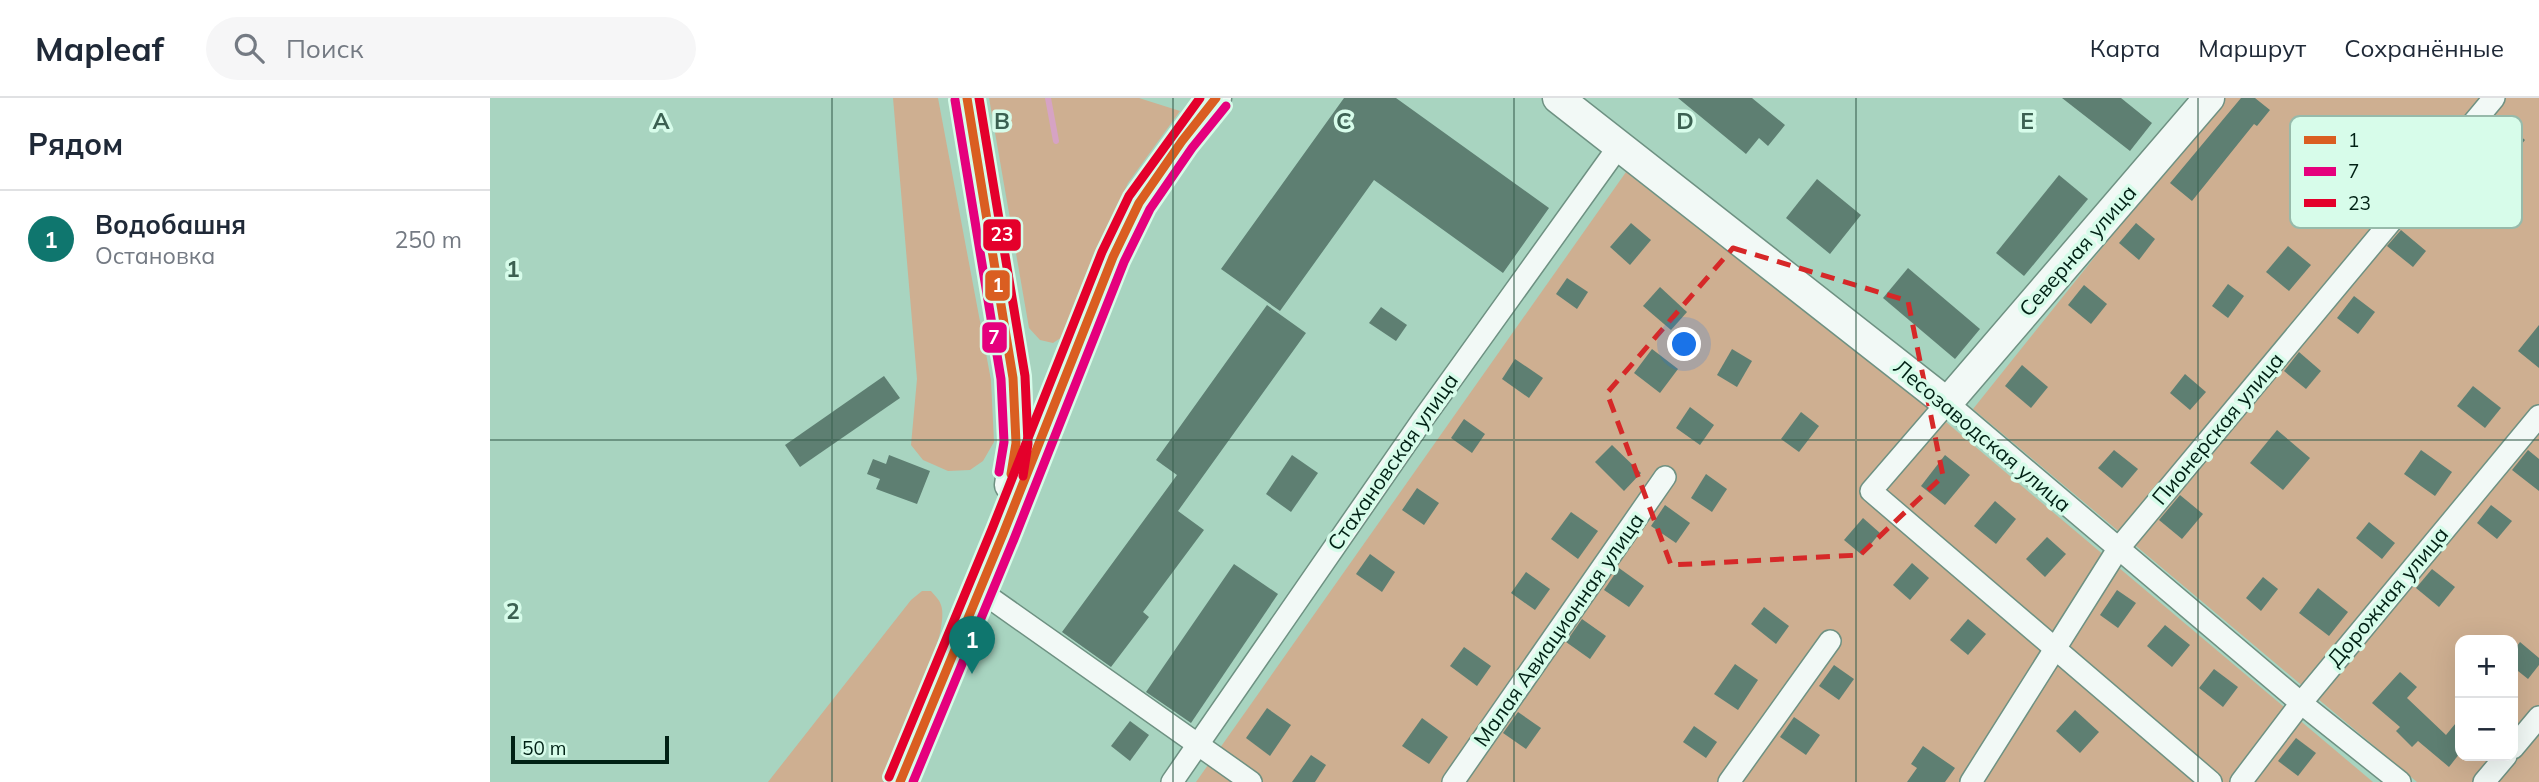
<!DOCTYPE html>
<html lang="ru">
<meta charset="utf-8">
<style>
body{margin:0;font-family:Mulish,sans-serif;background:#f6f6f7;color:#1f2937}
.controls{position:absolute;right:21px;bottom:21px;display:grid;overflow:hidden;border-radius:14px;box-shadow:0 7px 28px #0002}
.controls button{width:63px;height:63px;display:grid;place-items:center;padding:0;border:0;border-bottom:2px solid #e0e1e3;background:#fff;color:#1f2937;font:35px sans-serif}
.scale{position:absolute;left:21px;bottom:18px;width:158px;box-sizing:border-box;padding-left:7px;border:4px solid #012115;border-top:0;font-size:19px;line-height:24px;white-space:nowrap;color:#012115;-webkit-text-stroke:5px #d7fcea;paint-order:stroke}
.you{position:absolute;left:1195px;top:247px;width:24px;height:24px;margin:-18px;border:5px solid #fff;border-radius:50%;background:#1a73e8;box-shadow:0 0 0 10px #1a73e833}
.badge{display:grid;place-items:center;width:46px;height:46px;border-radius:50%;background:#0f766e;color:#fff;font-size:23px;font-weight:700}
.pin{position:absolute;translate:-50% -58px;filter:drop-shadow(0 2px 4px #0008)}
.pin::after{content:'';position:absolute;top:37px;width:24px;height:21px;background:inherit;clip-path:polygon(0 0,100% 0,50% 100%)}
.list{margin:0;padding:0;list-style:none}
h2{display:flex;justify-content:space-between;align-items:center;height:91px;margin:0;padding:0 28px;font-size:30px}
h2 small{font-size:23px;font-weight:400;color:#747a83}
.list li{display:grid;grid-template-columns:46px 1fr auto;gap:21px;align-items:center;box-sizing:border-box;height:98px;padding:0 28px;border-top:2px solid #e0e1e3}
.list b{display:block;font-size:26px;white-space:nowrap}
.list p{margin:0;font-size:23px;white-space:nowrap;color:#747a83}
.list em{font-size:23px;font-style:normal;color:#747a83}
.icon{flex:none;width:38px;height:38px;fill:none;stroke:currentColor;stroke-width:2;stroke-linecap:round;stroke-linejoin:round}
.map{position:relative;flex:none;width:2049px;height:684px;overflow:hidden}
header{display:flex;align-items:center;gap:42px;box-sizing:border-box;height:98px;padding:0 35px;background:#fff;border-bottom:2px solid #e0e1e3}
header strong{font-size:33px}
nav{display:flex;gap:38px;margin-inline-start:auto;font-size:24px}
.search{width:490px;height:63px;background:#f6f6f7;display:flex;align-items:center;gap:18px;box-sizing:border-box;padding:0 24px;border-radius:38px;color:#747a83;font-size:26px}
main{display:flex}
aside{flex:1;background:#fff}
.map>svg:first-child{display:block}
.green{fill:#ceaf91;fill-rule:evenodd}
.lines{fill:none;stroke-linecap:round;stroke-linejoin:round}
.stream{stroke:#d6a3c4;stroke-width:6}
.building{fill:#5e7f72}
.street-casing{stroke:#6e9182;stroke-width:24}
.secondary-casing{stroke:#6e9182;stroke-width:33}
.street{stroke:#f2f9f6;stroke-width:21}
.secondary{stroke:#f2f9f6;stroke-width:30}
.bus-1-casing{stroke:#d7fcea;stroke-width:14}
.bus-2-casing{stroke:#d7fcea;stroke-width:14}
.bus-3-casing{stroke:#d7fcea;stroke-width:14}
.bus-1{stroke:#da5e21;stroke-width:9}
.bus-2{stroke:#e5007d;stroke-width:9}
.bus-3{stroke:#e4002b;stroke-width:9}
.marked{fill:none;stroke:#d62828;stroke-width:5;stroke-dasharray:14 9;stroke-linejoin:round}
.grid{fill:none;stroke:#3b6051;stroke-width:2;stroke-opacity:0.55}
.labels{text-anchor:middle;stroke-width:7;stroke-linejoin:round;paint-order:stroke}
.street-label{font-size:21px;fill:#012115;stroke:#d7fcea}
.key{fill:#d7fcea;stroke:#97baaa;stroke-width:2}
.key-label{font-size:19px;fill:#012115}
.grid-label{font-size:23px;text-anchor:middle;font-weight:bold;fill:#3b6051;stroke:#d7fcea;stroke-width:7;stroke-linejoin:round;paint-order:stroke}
.line-badge{stroke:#d7fcea;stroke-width:2.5}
.badge-label{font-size:19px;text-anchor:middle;font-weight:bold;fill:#fff}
</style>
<header>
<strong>Mapleaf</strong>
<div class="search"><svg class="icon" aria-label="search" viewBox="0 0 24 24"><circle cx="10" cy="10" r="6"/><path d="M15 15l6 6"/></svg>Поиск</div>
<nav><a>Карта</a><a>Маршрут</a><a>Сохранённые</a></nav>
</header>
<main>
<aside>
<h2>Рядом<small></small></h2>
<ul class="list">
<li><span class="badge">1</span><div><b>Водобашня</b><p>Остановка</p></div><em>250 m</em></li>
</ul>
</aside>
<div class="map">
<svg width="2049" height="684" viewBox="0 0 2049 684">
<rect width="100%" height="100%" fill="#a8d4c0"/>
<!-- green -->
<g class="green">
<polygon points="403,0 448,0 501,282 504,344 493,363 480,372 458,373 433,362 421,347 427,281"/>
<polygon points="499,0 649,0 690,13 638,85 603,160 579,230 572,239 563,245 550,242 539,230"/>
<path d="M1732 0H2049V684H1927L1483 311ZM1970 542H2023V658H1970Z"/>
<polygon points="1136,74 1456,324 1883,684 706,684"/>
<path d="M432 493H441C446 499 451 503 452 511 457 545 407 649 393 684H278L421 502Z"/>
</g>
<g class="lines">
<!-- stream -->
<polyline class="stream" points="558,0 566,43"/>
</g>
<!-- building -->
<g class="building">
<polygon points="854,0 906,0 1059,110 1013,175 884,82 790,213 731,171"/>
<polygon points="1188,0 1262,0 1295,27 1278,48 1269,40 1256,56"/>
<polygon points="1572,0 1631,0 1662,25 1640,53"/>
<polygon points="1751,0 1765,0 1780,12 1767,28 1764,26 1702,103 1680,85"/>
<polygon points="2007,18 2035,42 2017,64 1989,40"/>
<polygon points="1569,77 1598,101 1534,178 1506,155"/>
<polygon points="1327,81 1371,117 1340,156 1296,120"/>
<polygon points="1141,125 1161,142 1140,167 1120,149"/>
<polygon points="1646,125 1665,141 1649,162 1629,145"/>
<polygon points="1911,132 1936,153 1923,169 1897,148"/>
<polygon points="1798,148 1821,167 1799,193 1776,174"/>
<polygon points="1418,170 1490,231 1465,261 1393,200"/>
<polygon points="1077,180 1098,194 1087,211 1066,196"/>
<polygon points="1738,186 1754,198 1738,220 1722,208"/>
<polygon points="1594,187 1617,206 1601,226 1578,207"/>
<polygon points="1170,189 1197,214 1181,232 1153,208"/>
<polygon points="1864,198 1885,214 1868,236 1847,220"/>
<polygon points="777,207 816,235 688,413 714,432 653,514 659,519 621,569 572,534 687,377 666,362"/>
<polygon points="891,209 917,227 906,243 879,225"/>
<polygon points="2049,227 2049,270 2028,253"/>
<polygon points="1162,251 1188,271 1170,295 1144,275"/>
<polygon points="1242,251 1262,263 1247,289 1227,277"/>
<polygon points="1809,254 1831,273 1816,291 1794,273"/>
<polygon points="1025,261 1053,280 1039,300 1012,281"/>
<polygon points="1532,267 1558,289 1541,310 1515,288"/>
<polygon points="1695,276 1716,294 1700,312 1680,295"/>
<polygon points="394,278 410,300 310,369 295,347"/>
<polygon points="1983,288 2011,310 1995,330 1967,308"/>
<polygon points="1200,309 1224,327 1210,347 1186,330"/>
<polygon points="1311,314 1329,328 1309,354 1291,341"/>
<polygon points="974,321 995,336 982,355 961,340"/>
<polygon points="1787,332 1820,360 1793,392 1760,365"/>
<polygon points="1122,347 1151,375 1134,393 1105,364"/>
<polygon points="1624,352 1648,371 1632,390 1608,370"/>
<polygon points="1931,352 1962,374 1945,398 1914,376"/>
<polygon points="2038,352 2049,361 2049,393 2022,372"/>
<polygon points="399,357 440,373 427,406 386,391 390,381 377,376 383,361 396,366"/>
<polygon points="802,357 828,375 801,414 776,396"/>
<polygon points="1455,357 1480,377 1455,407 1431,388"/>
<polygon points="1216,376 1237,391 1222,414 1201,400"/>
<polygon points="927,390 949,405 934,427 912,412"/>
<polygon points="1690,397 1713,416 1692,441 1669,422"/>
<polygon points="1505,403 1526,421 1506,446 1484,428"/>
<polygon points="1175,407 1200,425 1186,445 1161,428"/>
<polygon points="2001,407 2022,423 2007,441 1987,425"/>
<polygon points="1081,414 1108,433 1088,461 1061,441"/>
<polygon points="1373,420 1390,435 1372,457 1354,442"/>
<polygon points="1879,424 1905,445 1892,461 1866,440"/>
<polygon points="1557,439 1576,456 1555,479 1536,461"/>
<polygon points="880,456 905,474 892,494 866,476"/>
<polygon points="1422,465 1439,480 1420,502 1403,487"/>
<polygon points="744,466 788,496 701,625 656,594"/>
<polygon points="1129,470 1154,488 1139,509 1114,492"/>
<polygon points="1942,471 1965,489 1949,509 1926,490"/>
<polygon points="1036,474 1060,491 1045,512 1021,495"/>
<polygon points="1773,479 1788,491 1771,513 1756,500"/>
<polygon points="1828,490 1858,514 1839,538 1809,515"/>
<polygon points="1627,492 1646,505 1628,530 1610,517"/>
<polygon points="1274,509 1299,528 1286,546 1261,526"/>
<polygon points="1092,521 1116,538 1100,561 1076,544"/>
<polygon points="1478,521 1496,536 1478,557 1460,542"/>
<polygon points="1675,527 1700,547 1682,569 1657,548"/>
<polygon points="2030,544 2049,560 2049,567 2038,581 2023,569 2023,553"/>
<polygon points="974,549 1001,568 987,588 960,568"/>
<polygon points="1245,566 1268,582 1248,612 1224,596"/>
<polygon points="1344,567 1364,581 1349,602 1329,588"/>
<polygon points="1724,571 1748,589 1733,609 1709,590"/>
<polygon points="1910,574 1927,589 1917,600 1956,637 1970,620 1970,655 1959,669 1928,643 1922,649 1906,633 1910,629 1882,605"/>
<polygon points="777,610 801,627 780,658 756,640"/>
<polygon points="1585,612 1609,634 1590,655 1566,633"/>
<polygon points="1028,614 1051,630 1036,651 1013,635"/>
<polygon points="1304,619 1330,637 1316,657 1290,639"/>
<polygon points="932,620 958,639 939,666 912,648"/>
<polygon points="640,623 659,637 640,663 621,648"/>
<polygon points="1204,628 1227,644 1216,660 1193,644"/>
<polygon points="1806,640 1826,655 1808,678 1788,663"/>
<polygon points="1433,648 1465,670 1455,684 1417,684 1427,670 1421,666"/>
<polygon points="821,657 836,667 825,684 802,684"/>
</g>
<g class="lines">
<defs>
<g id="street">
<polyline points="489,492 761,684"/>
<polyline points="2023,650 2049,619"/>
<polyline points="682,684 933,321 1129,48"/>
<polyline points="963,684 1175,379"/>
<polyline points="1239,684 1340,543"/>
<polyline points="1481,684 1628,451 2004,0"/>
<polyline points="1721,684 1381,393 1457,305 1811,605 1910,684"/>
<polyline points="1751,684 1811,605 2049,318"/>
<polyline points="1994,684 2016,658"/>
</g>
<g id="secondary">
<polyline points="477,0 523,280 526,345 520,387"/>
<polyline points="1068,0 1457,305 1719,0"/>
<polyline points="410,684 513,436 623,159 649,105 692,43 726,0"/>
</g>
</defs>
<!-- street casing -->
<use href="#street" class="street-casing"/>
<!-- secondary casing -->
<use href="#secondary" class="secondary-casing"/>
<!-- street -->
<use href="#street" class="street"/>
<!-- secondary -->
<use href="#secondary" class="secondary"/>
<defs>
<g id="bus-1">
<polyline points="477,0 523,280 526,345 521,376"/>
<polyline points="410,684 513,436 623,159 649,105 692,43 726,0"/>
</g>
<g id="bus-2">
<polyline points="465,2 511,281 514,344 509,374"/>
<polyline points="423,684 524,441 634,164 660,111 702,50 736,8"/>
</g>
<g id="bus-3">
<polyline points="489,0 535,278 538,346 533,378"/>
<polyline points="399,679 502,431 612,154 639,98 710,0"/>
</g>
</defs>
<!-- bus-1 casing -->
<use href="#bus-1" class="bus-1-casing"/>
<!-- bus-2 casing -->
<use href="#bus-2" class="bus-2-casing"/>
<!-- bus-3 casing -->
<use href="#bus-3" class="bus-3-casing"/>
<!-- bus-1 -->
<use href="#bus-1" class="bus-1"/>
<!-- bus-2 -->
<use href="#bus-2" class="bus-2"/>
<!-- bus-3 -->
<use href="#bus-3" class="bus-3"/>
</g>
<!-- marked area -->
<path class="marked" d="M1243 150 1418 203 1453 378 1370 457 1181 467 1117 295Z"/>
<!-- grid -->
<path class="grid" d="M342 0V684M683 0V684M1024 0V684M1366 0V684M1708 0V684M0 342H2049"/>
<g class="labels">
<!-- street labels -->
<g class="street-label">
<text transform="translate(1588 153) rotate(-49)" y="7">Северная улица</text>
<text transform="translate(1728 331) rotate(-50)" y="7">Пионерская улица</text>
<text transform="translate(1492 338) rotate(40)" y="7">Лесозаводская улица</text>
<text transform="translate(903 364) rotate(-55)" y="7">Стахановская улица</text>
<text transform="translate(1898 499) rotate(-50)" y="7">Дорожная улица</text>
<text transform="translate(1069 532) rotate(-55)" y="7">Малая Авиационная улица</text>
</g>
</g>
<!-- legend -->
<rect x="1800" y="18" width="232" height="112" rx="10" class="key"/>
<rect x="1814" y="38" width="32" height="8" fill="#da5e21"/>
<rect x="1814" y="69" width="32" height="9" fill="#e5007d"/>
<rect x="1814" y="101" width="32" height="8" fill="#e4002b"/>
<g class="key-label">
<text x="1858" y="49">1</text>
<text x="1858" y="80">7</text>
<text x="1858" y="112">23</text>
</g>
<g class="grid-label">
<text x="171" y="31">A</text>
<text x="512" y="31">B</text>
<text x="854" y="31">C</text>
<text x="1195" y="31">D</text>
<text x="1537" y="31">E</text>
<text x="23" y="179">1</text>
<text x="23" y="521">2</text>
</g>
<g class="line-badge">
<rect x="492" y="120" width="40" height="34" rx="7" fill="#e4002b"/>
<rect x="494" y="171" width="27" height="33" rx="7" fill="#da5e21"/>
<rect x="491" y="223" width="27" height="33" rx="7" fill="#e5007d"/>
</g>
<g class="badge-label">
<text x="512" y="143">23</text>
<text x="508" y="194">1</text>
<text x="504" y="246">7</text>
</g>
</svg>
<div class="controls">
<button>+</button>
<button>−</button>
</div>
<div class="scale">50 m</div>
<div class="you"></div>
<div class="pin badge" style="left:482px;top:576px">1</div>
</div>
</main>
